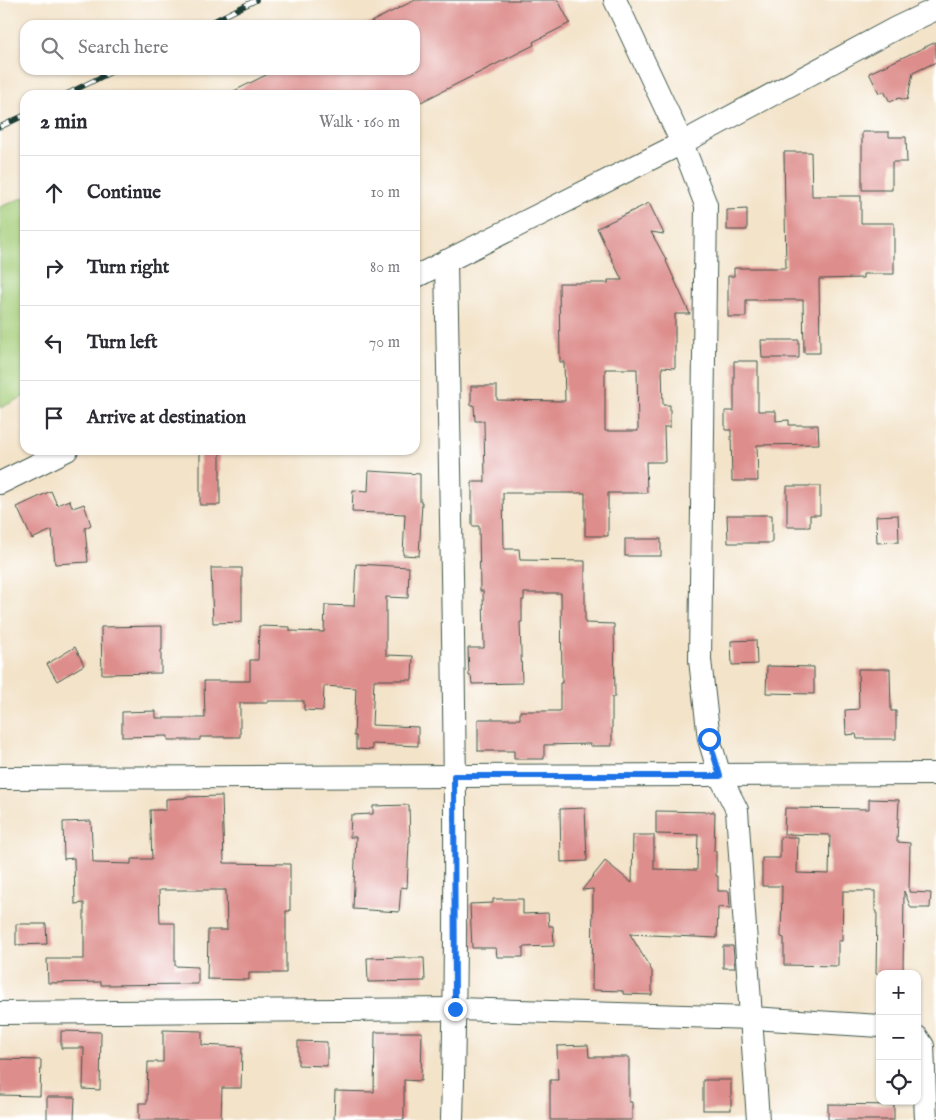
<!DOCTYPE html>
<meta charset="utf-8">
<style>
body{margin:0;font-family:"IM FELL English",serif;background:#f2f2f3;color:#2b2b33}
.controls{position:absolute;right:15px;bottom:15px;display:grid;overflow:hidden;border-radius:10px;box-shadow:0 1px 4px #0004}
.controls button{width:45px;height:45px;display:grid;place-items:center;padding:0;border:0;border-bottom:1px solid #e1e1e2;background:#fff;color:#2b2b33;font:25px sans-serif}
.stop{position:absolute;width:15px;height:15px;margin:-11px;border:4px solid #1a73e8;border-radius:50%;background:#fff}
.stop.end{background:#1a73e8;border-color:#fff;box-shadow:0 1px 5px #0008}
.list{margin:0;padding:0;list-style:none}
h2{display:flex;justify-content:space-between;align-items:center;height:65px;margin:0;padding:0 20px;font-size:21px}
h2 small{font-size:16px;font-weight:400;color:#7c7c81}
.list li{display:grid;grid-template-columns:32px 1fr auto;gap:15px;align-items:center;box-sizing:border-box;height:75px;padding:0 20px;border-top:1px solid #e1e1e2}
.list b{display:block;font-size:19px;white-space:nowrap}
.list em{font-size:16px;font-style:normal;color:#7c7c81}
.icon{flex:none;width:28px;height:28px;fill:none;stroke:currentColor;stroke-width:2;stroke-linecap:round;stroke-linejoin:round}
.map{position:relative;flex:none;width:936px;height:1120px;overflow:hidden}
.search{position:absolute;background:#fff;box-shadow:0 1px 4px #0004;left:20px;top:20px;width:400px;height:55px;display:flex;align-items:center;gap:12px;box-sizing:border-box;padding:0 18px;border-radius:15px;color:#7c7c81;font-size:19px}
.panel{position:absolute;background:#fff;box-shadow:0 1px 4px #0004;left:20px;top:90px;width:400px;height:365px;border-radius:15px}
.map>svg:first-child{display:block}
.green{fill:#a6ce7a;stroke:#628657}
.building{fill:#dd8d8b;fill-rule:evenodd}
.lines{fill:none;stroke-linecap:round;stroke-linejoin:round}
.minor-casing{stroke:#3f564a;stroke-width:24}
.minor{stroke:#fff;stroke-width:22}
.rail-casing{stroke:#1f3d34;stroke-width:5.5}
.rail{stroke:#fff;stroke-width:4;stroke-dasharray:11;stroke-linecap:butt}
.route{stroke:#1a73e8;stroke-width:6}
</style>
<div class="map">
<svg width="936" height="1120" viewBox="0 0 936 1120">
<rect width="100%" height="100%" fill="#fff"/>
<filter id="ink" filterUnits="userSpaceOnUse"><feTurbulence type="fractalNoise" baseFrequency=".02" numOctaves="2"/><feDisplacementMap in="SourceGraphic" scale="10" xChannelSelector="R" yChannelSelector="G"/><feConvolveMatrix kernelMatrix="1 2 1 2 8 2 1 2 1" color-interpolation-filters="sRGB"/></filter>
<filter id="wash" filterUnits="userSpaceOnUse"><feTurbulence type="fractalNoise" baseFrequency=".0096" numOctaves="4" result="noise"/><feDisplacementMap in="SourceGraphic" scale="20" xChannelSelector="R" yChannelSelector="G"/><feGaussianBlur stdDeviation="1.12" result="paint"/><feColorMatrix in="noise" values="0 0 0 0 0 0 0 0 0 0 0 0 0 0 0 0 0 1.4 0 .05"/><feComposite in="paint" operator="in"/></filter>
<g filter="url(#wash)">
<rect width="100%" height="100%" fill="#f3e3c9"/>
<!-- green -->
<polygon class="green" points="25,197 25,396 0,408 0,207"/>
<g id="blocks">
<!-- building -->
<g class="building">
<polygon points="415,0 558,0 570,23 533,42 534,45 415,105 415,95 226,95 276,70 415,70 415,25 365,25"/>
<polygon points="936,42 936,62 913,73 907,100 899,98 890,102 884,91 879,93 869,73"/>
<polygon points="862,132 889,132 889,137 906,137 907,162 892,162 892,190 862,190"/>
<polygon points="784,152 811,152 812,196 861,196 861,223 894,223 894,274 863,274 863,278 819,279 820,353 804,353 803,300 746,300 746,317 728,317 728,276 734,276 734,268 786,268"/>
<path d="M649 203 664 234 651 232 667 261H666L690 314H675V368L662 367 663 405H670V427H664L665 462H646L647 493H608V536H585V493H503L504 549H519L520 560 585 561V623L614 624 615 697H612V746H590V744L544 745V759H514V751H478V719H520V711H560V683H562L561 593H524V600H522V622H520L522 683 472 684 471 676H469L468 648H484L483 591H480L479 526H472V482H485L484 421H475L474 405H471V386H497V400L565 401 564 362H560L559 283H608V280H622L597 228ZM605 369H637L638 431H605Z"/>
<polygon points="747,209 747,230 727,230 727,210"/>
<polygon points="761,340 799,340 799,358 762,358"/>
<polygon points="734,361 758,361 758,411 776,411 776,421 789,420 789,425 818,425 819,444 757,445 758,481 732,481 731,430 725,430 725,411 734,411"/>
<rect x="200" y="451" width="20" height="54"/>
<polygon points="369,471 420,474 420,502 422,502 419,556 403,555 405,514 352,512 353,490 368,491"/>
<polygon points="787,486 820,486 820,515 810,515 810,527 787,527"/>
<polygon points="51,491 57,505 69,500 73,508 84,504 91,525 85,528 88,562 55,564 52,530 32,539 17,507"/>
<polygon points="727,515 772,515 772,543 728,543"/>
<polygon points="898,515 899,542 877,543 876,516"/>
<rect x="625" y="539" width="36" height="17"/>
<polygon points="356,564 409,567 408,598 386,597 386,655 413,656 412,680 374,680 372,725 418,727 418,746 372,744 372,750 356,749 356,736 354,736 356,688 324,686 323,711 304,710 304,701 268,701 268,703 240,703 240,737 200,737 200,740 168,740 168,736 122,737 122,712 156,711 156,718 205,718 204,681 250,681 250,660 258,660 259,626 290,627 290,631 324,632 325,605 354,606"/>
<polygon points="211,568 242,568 242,622 213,623"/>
<polygon points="162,626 162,650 161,650 161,673 102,674 101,627"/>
<polygon points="756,640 757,664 732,665 731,641"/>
<polygon points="75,647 84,665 57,681 47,664"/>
<polygon points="767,666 814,667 814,694 766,693"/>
<polygon points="858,669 890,669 891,711 896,711 896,739 857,739 856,734 846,735 845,710 859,709"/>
<polygon points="222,796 224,863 290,864 290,911 286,911 286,973 249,973 249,980 207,979 208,930 227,930 226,890 159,890 160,923 175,923 175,966 198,967 198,984 101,985 101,982 48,983 47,959 84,959 84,903 75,904 74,858 64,859 63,822 91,821 93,862 95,862 95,863 131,864 131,859 152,859 150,810 166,810 166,799 185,798 185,797"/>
<polygon points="869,799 899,800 897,842 910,843 909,892 931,893 930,908 911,908 904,891 903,974 876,974 877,911 875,911 875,891 843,891 842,941 838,941 838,966 784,965 784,938 781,937 782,886 762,886 762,858 780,858 780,837 798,837 797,873 829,874 830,835 784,834 785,808 869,809"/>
<polygon points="409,805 410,842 409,842 407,888 401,887 399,912 353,909 356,837 350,837 351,815 373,814 373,806"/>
<polygon points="585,808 587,861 561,862 560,809"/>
<polygon points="656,811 715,812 714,851 716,851 716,876 718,876 718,891 729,891 730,908 718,907 717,938 630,934 652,971 652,995 623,994 623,991 592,990 593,889 582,890 605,861 632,883 633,835 654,835 654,869 697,870 698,835 656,834"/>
<polygon points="493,899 523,899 523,914 548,913 549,926 553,926 554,946 523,947 523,957 497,957 496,948 472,948 470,904 493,903"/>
<polygon points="16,924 46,924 47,944 16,945"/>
<polygon points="723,946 733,946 735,968 723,968"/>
<polygon points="405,957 405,958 424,958 425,981 368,982 367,958"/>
<polygon points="163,1030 202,1031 202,1045 242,1047 241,1088 222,1088 221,1120 139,1120 139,1103 147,1103 148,1062 163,1062"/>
<polygon points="61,1031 101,1032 100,1090 83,1089 84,1048 61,1048"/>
<polygon points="375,1032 422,1032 421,1081 404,1080 404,1120 334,1120 335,1091 374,1092"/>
<polygon points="298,1041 327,1042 327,1066 298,1065"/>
<polygon points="588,1045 589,1057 629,1057 629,1102 632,1102 632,1120 550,1120 550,1080 558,1080 557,1046"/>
<polygon points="0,1059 41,1060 40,1096 0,1095"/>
<rect x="703" y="1080" width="28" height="30"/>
<polygon points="47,1097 75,1097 74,1120 47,1120"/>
<polygon points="828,1104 894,1105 894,1120 828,1120"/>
</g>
</g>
</g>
<g filter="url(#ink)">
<use href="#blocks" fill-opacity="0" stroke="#3f564a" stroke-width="1"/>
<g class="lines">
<defs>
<g id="minor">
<polyline points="615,0 682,143 706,205 700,660 709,739 720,776 737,810 758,1120"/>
<path d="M446 261C451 547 460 834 452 1120"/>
<polyline points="415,277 682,143 896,28 936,9"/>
<polyline points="0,483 67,450"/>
<polyline points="0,778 936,774"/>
<polyline points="0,1013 455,1009 751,1018 880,1026"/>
<polyline points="917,1037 923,1046 926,1120"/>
</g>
</defs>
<!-- minor casing -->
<use href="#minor" class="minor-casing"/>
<!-- minor -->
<use href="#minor" class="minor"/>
<defs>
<g id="rail">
<polyline points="206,25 256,0"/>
<polyline points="65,95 115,70"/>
<polyline points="0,127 25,115"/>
</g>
</defs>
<!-- rail casing -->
<use href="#rail" class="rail-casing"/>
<!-- rail -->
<use href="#rail" class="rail"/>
</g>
</g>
<g class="lines" filter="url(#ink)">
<!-- route -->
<polyline class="route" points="455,1009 454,776 720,776 709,739"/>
</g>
</svg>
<div class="controls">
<button>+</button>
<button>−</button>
<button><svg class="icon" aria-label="locate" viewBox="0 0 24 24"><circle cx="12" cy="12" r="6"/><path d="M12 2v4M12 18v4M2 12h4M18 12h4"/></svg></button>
</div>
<div class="stop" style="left:709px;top:739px"></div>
<div class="stop end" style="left:455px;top:1009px"></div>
<div class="search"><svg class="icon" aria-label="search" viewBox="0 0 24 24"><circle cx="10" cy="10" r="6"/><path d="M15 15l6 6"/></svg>Search here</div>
<section class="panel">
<h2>2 min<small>Walk · 160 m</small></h2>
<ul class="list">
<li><svg class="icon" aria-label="ahead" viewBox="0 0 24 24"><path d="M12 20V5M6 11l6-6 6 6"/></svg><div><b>Continue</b></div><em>10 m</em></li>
<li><svg class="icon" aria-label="right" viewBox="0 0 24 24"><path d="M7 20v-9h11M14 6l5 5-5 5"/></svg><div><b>Turn right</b></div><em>80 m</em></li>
<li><svg class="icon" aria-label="left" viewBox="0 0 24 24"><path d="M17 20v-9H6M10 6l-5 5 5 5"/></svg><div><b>Turn left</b></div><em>70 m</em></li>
<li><svg class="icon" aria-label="arrive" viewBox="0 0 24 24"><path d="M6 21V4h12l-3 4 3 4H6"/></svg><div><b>Arrive at destination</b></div></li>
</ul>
</section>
</div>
